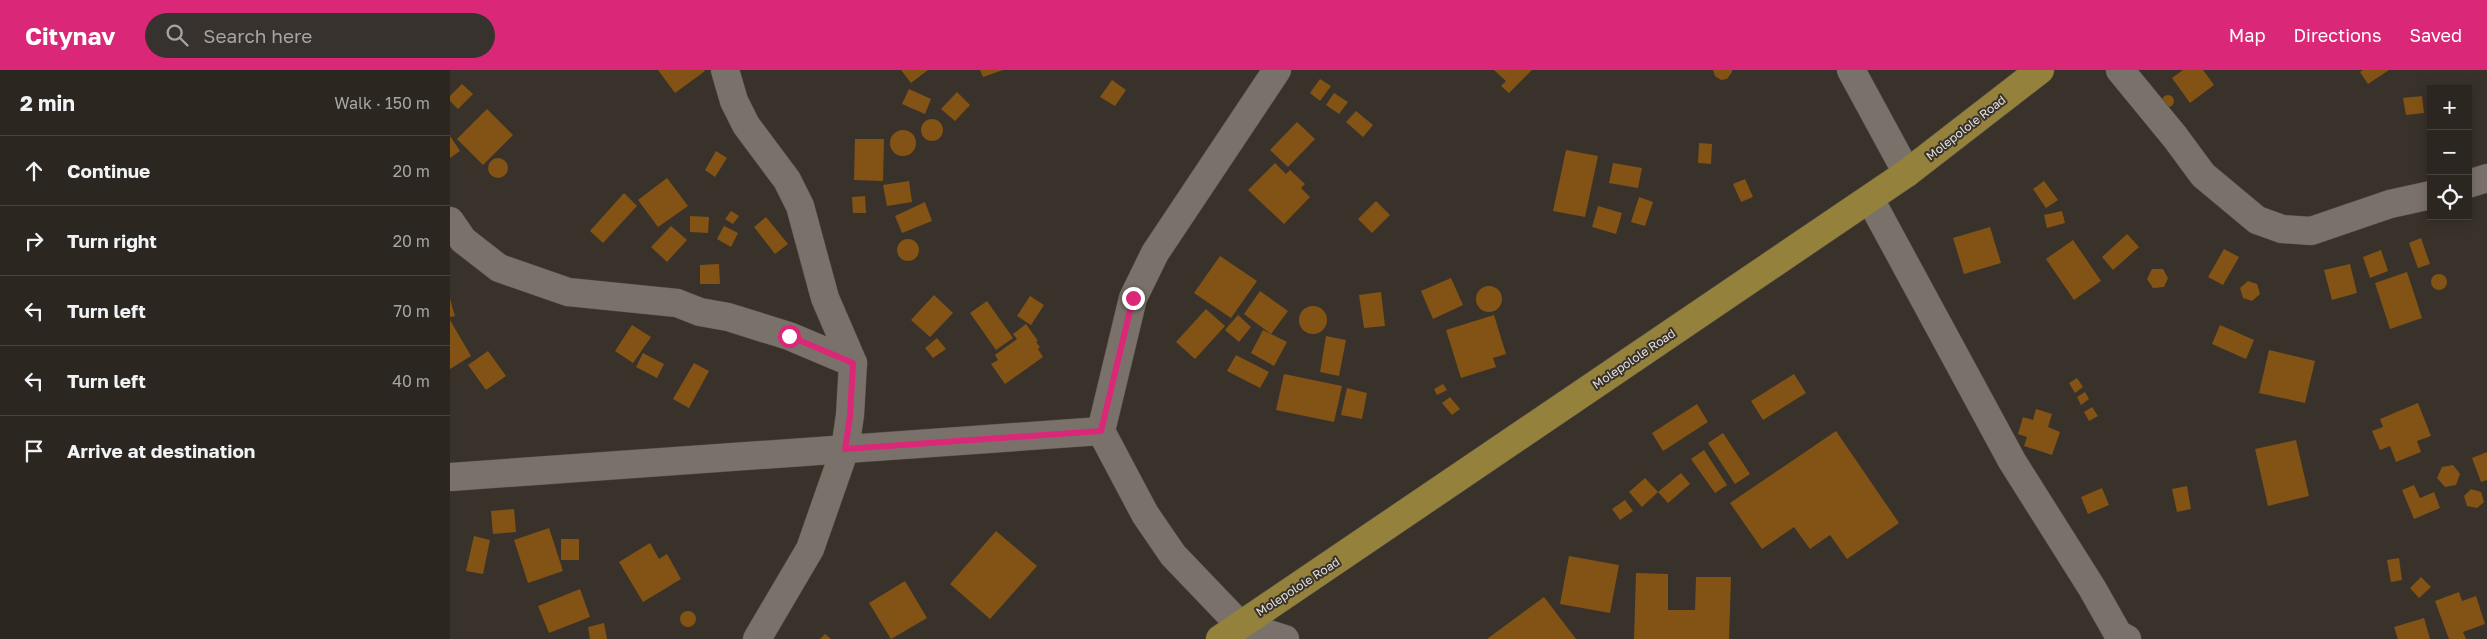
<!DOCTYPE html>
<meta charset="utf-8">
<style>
body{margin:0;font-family:"Golos Text",sans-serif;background:#37322d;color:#f1f3f6}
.controls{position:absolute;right:15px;top:15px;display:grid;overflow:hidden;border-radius:0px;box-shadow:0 2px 12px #0003}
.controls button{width:45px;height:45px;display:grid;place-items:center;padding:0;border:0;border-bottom:1px solid #47433e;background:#2b2620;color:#f1f3f6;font:25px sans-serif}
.stop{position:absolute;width:15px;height:15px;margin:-11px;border:4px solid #db2777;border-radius:50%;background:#fff}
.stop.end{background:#db2777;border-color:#fff;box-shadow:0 1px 5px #0008}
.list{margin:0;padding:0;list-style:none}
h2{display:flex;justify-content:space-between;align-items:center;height:65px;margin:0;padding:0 20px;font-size:21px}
h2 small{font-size:16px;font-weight:400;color:#a6a5a5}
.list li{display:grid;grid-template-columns:32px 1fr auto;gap:15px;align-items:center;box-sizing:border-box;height:70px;padding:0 20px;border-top:1px solid #47433e}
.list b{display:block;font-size:19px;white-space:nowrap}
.list em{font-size:16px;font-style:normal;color:#a6a5a5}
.icon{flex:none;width:28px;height:28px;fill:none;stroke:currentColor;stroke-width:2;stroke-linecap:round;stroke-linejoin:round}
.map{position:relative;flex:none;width:2037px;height:569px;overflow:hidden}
header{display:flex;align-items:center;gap:30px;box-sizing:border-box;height:70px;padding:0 25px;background:#db2777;color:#fff}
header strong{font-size:24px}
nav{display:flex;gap:28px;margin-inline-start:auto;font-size:18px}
.search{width:350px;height:45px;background:#37322d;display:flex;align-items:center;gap:12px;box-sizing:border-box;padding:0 18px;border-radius:28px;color:#a6a5a5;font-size:19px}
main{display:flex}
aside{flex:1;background:#2b2620}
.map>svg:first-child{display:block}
.building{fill:#825314}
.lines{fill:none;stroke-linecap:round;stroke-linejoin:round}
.minor-casing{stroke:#534e47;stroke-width:29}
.major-casing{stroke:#534e47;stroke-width:29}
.minor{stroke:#7a726a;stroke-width:28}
.major{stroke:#94813b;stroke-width:28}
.route{stroke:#db2777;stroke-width:6}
.labels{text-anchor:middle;stroke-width:4;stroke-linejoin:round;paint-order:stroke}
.street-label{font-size:12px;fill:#e5e1dc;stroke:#39322b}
</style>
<header>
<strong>Citynav</strong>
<div class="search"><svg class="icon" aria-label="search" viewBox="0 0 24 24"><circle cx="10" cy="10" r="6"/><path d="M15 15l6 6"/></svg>Search here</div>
<nav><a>Map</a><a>Directions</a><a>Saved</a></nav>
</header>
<main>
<aside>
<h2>2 min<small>Walk · 150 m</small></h2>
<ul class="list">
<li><svg class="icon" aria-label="ahead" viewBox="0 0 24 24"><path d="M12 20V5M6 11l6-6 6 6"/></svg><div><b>Continue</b></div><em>20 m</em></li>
<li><svg class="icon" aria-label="right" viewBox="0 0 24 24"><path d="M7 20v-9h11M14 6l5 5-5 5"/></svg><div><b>Turn right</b></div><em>20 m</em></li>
<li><svg class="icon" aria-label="left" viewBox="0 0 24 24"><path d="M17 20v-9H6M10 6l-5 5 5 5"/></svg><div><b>Turn left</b></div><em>70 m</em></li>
<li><svg class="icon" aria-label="left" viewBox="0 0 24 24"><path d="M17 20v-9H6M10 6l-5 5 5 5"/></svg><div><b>Turn left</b></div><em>40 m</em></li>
<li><svg class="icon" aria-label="arrive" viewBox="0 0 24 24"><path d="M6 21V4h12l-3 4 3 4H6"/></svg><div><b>Arrive at destination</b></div></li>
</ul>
</aside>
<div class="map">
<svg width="2037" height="569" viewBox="0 0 2037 569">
<rect width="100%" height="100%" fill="#39322b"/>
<!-- building -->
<g class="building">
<polygon points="208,0 254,0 255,1 225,23"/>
<polygon points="451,0 478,0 461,13"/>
<polygon points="530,0 553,0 533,7"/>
<polygon points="1044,0 1082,0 1059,23 1051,16 1056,11"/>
<polygon points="1263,0 1282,0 1282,2 1277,9 1271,10 1265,6"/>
<polygon points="1733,0 1753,0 1764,15 1740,33 1722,8"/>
<polygon points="1913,0 1939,0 1918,14 1910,2"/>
<polygon points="870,9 881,16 870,31 860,23"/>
<polygon points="662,10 676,20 665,36 650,27"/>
<polygon points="12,14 23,24 8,39 0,31 0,26"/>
<polygon points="459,19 481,29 475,44 452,34"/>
<polygon points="507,22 520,35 505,51 491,39"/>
<polygon points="884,23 898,32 889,44 876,35"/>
<circle cx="1718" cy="31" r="6"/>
<polygon points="1972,26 1974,43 1956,45 1953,28"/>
<polygon points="37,39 63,65 33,95 7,69"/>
<polygon points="906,41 923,55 913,67 896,52"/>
<circle cx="482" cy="60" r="11"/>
<polygon points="847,52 865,69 838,97 820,80"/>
<circle cx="453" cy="73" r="13"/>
<polygon points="0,66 10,81 0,88"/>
<polygon points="405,69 434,69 433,111 404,110"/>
<polygon points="1249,73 1262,74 1261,94 1248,93"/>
<polygon points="1116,80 1148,86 1135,147 1103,141"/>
<polygon points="266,81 277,88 265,107 255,100"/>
<circle cx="48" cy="98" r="10"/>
<polygon points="825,93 836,104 840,100 855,114 851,118 860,127 834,154 798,120"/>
<polygon points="1163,93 1192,98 1188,118 1159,113"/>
<polygon points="217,108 238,136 208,157 188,130"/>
<polygon points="1295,109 1303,127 1291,132 1283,114"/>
<polygon points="459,111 462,132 437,136 433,115"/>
<polygon points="1594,111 1608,130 1596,138 1583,119"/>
<polygon points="174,123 187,136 153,173 140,161"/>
<polygon points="415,126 416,143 403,143 402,127"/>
<polygon points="1189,127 1203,132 1195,156 1181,152"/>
<polygon points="926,131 940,145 922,163 908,149"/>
<polygon points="475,132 482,151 452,163 445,146"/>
<polygon points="1148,136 1172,143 1166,164 1142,157"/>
<polygon points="281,141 289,146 283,154 275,149"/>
<polygon points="1612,141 1615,153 1597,158 1594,145"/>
<polygon points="240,146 259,147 258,163 240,162"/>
<polygon points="316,147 338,174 325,184 304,157"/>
<polygon points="221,156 237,170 217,192 201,177"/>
<polygon points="274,156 288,163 281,177 267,169"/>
<polygon points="1540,157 1551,193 1514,204 1503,168"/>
<polygon points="1677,164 1689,177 1663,200 1652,187"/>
<polygon points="1971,168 1980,194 1968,198 1959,173"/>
<circle cx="458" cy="180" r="11"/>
<polygon points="1623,170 1651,211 1624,230 1596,189"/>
<polygon points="1774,179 1789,187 1773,215 1758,207"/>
<polygon points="1931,180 1938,201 1920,208 1913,187"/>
<polygon points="770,186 807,211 781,248 744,223"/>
<polygon points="269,194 270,214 250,214 250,195"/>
<polygon points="1900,194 1907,223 1882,230 1874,200"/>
<polygon points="1702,199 1713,199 1718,208 1714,217 1703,218 1697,209"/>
<polygon points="1957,202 1972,248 1940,259 1925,213"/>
<circle cx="1989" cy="212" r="8"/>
<polygon points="1001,208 1013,235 983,249 971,221"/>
<polygon points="1798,211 1807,214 1810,224 1802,231 1793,228 1790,218"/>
<circle cx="1039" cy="229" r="13"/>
<polygon points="810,221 838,241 821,264 794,244"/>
<polygon points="931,222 935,256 914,258 909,225"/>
<polygon points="484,225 503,243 480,267 461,250"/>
<polygon points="580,226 594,235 581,255 567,246"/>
<polygon points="0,229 5,246 0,247"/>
<polygon points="537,231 563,268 546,280 520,243"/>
<circle cx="863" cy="250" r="14"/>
<polygon points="756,239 775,256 745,289 726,272"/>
<polygon points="788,245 801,257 789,272 775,260"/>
<polygon points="1044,245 1056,284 1043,288 1046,297 1011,308 996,260"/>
<polygon points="0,250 21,286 0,299"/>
<polygon points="576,254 588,271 586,272 590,277 588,279 593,287 555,314 541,294 548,290 545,285 567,269 563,264"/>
<polygon points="182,255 201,267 183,293 165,281"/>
<polygon points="1770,255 1804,270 1796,289 1762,274"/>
<polygon points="813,260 837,272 824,296 801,283"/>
<polygon points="876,266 896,270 889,306 870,302"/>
<polygon points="487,268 496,279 483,288 475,278"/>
<polygon points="1819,280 1865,291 1855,333 1809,323"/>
<polygon points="38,281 56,306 36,320 18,295"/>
<polygon points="193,283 214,294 207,308 186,297"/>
<polygon points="786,285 819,302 810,318 777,301"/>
<polygon points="244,293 259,301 239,338 223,329"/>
<polygon points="834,304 892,316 884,352 826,340"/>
<polygon points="1344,304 1356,323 1313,350 1301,331"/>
<polygon points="1627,308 1633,317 1625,323 1619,313"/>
<polygon points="993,314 997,320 987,325 984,319"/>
<polygon points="897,318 917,323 912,349 891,345"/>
<polygon points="1635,322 1639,329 1631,335 1627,327"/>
<polygon points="1000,327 1010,339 1002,345 992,333"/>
<polygon points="1968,333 1981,366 1967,371 1971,382 1946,392 1940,376 1930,380 1922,361 1933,357 1930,349"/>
<polygon points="1247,334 1258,352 1213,381 1202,363"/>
<polygon points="1642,337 1648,346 1639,351 1634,342"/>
<polygon points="1586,339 1602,344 1598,357 1610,362 1602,385 1574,376 1577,367 1568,364 1573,347 1583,350"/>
<polygon points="1386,361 1449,453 1397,489 1380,465 1360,479 1344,457 1312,479 1280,433"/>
<polygon points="1273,363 1300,404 1285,414 1258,373"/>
<polygon points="1846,370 1859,426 1818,436 1805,379"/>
<polygon points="1254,380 1277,415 1265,423 1241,389"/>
<polygon points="2037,382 2037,410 2031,412 2022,388"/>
<polygon points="2003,395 2010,404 2006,415 1995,417 1987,408 1992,397"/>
<polygon points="1231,403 1240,414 1218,433 1208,422"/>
<polygon points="1195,408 1208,422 1192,437 1179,422"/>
<polygon points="1964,415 1970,428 1984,422 1990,438 1964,449 1952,420"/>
<polygon points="1737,416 1741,439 1727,442 1722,419"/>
<polygon points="1652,418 1659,435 1638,444 1631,427"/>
<polygon points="2021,419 2031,422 2034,432 2027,438 2017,436 2014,426"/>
<polygon points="1175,430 1183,441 1170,450 1162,439"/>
<polygon points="64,439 66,462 43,464 41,441"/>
<polygon points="99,458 113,501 78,513 64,470"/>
<polygon points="546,461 587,496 540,549 500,514"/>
<polygon points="24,466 40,470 33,504 16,501"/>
<rect x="111" y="469" width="18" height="21"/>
<polygon points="200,473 209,489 217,484 231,509 193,532 169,492"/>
<polygon points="1119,486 1169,495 1160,543 1110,534"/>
<polygon points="1949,488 1952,510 1941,512 1937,490"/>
<polygon points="1186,503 1218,504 1218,540 1245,540 1246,507 1281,507 1279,569 1184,569"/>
<polygon points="1971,507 1981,517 1969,528 1960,518"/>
<polygon points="455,511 477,548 441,569 419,533"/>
<polygon points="130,519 140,547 99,563 88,536"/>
<polygon points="2009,522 2012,531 2026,526 2035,554 2013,562 2016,569 1999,569 1985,531"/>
<polygon points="1094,527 1126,569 1037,569"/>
<circle cx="238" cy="549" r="8"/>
<polygon points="1974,548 1980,569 1948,569 1944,557"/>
<polygon points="154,553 157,569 140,569 138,557"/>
<polygon points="375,564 381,569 370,569"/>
</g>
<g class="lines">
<defs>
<g id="minor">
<polyline points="275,0 284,31 296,55 337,110 350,136 375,228 403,293 400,345 395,379 360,479 307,569"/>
<polyline points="1401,0 1457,103"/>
<polyline points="1670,0 1725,67 1753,105 1807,150 1832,159 1861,161 1940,134 1981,125"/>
<polyline points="2018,114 2037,108"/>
<polyline points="1420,129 1562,391 1642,518 1668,564 1677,569"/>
<polyline points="0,151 13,170 49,198 118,222 227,233 250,242 278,247 339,266 403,293"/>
<polyline points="651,361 695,444 723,485 790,555 835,569"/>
<polyline points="0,407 651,361 683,228 705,183 827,0"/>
</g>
<polyline id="major" points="770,569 1457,103 1590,0"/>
</defs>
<!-- minor casing -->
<use href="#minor" class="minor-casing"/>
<!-- major casing -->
<use href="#major" class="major-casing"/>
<!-- minor -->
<use href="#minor" class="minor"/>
<!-- major -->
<use href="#major" class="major"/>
</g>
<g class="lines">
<!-- route -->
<polyline class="route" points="339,266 403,293 400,346 395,379 651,361 683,228"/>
</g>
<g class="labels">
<!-- street labels -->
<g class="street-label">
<text transform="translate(1516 58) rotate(-38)" y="4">Molepolole Road</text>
<text transform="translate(1184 289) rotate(-34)" y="4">Molepolole Road</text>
<text transform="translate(848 517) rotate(-33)" y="4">Molepolole Road</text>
</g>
</g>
</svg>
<div class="controls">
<button>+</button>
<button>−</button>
<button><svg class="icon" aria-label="locate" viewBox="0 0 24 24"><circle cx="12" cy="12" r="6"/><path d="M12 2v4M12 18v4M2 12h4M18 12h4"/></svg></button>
</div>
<div class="stop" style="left:339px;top:266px"></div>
<div class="stop end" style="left:683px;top:228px"></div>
</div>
</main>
